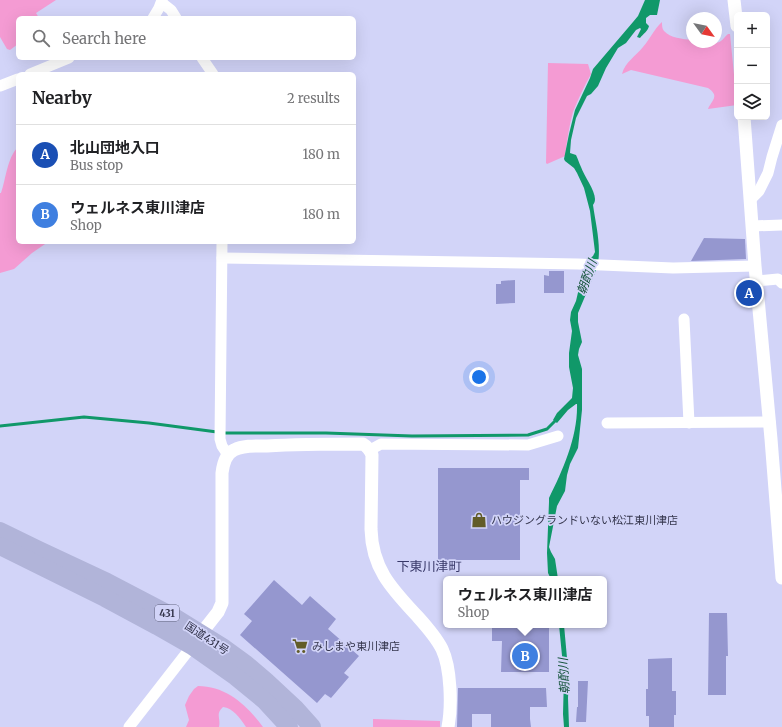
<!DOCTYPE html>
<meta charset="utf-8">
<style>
body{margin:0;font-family:Merriweather,"Noto Sans JP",serif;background:#f2f2f2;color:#202124}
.controls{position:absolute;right:12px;top:12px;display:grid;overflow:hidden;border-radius:6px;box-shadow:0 4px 16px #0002}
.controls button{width:36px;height:36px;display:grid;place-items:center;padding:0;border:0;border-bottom:1px solid #e0e0e0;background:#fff;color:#202124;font:20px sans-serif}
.compass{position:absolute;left:686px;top:12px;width:36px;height:36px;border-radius:50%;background:#fff;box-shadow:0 4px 16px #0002;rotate:123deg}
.you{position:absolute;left:479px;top:377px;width:14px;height:14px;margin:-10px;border:3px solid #fff;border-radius:50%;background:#1a73e8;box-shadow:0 0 0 6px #1a73e833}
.badge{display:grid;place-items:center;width:26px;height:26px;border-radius:50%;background:#625c28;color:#fff;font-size:13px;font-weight:700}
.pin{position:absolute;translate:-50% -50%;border:2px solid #fff;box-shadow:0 1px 4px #0006}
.popup{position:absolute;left:443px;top:576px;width:164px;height:52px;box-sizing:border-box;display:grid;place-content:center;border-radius:6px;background:#fff;filter:drop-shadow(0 1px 3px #0005);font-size:13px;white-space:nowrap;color:#757577}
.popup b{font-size:15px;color:#202124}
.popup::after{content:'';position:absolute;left:50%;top:100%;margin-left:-8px;border:8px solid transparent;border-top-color:#fff}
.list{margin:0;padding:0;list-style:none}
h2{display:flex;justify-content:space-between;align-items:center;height:52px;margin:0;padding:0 16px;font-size:17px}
h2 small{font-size:13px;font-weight:400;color:#757577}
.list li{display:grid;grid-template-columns:26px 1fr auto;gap:12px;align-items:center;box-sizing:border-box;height:60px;padding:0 16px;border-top:1px solid #e0e0e0}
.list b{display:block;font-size:15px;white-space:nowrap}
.list p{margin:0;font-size:13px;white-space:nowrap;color:#757577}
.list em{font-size:13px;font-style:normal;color:#757577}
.icon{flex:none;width:22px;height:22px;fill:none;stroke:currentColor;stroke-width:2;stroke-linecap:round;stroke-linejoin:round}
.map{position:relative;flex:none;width:782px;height:727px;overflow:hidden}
.search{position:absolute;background:#fff;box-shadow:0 4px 16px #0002;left:16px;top:16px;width:340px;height:44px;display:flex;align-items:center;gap:10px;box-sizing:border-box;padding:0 14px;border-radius:6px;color:#757577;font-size:15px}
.panel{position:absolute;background:#fff;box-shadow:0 4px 16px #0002;left:16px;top:72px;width:340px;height:172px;border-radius:6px}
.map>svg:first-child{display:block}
.green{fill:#f49bd3}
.water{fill:#109869}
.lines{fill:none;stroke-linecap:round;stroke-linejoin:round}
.stream{stroke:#109869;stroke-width:3}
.building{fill:#9597cf}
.minor{stroke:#fff;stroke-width:11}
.tertiary{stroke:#fff;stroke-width:13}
.trunk{stroke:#b1b4d9;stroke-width:18}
.labels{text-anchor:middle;stroke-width:3.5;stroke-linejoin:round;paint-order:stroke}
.shield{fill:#d2d4f8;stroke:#636580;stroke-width:1}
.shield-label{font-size:10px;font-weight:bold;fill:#34354c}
.poi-label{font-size:11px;fill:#34354c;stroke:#d2d4f8;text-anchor:start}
.street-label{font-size:11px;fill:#34354c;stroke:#d2d4f8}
.water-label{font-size:12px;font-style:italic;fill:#14533a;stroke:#d2d4f8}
.quarter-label{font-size:13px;fill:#383868;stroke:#d2d4f8}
</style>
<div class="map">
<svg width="782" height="727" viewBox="0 0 782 727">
<rect width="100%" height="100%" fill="#d2d4f8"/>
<!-- green -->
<g class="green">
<polygon points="0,0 56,0 36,13 39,18 18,18 18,44 10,50 7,49 0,37"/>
<path d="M662 22C662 25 662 29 664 31 670 38 683 39 692 40V42C699 42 716 45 721 41 724 39 725 36 728 34H730L737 105 708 109C712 100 720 96 708 88L631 70 622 74C625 62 636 56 643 47 650 39 654 29 662 22Z"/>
<path d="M548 63 588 64 591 74C584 87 578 99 573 112 569 126 567 141 565 156L563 157 547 164 546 163Z"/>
<path d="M18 147V242H48L32 253 14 269 0 273V193H1C6 179 7 158 18 147Z"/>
<path d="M198 686C226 686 247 705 263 727H246C240 718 233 708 223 707 215 714 221 718 219 727H186L189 720 185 705 189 696 194 689Z"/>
<polygon points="373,719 440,721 440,727 373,727"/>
</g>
<!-- water -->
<g class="water">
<path d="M645 0H660L657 15H650L646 18V23L649 26C648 31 643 34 640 38L637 37 641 29 640 28 636 30 626 43 618 48 606 68 598 86 591 94 587 96 576 118 571 140 570 153 576 155C578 159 579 163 581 167 584 176 595 190 595 199 595 202 594 203 593 205 596 226 602 248 597 268L578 313V322L582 342 579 349 578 355 582 369V410L578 448 570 464 567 475 565 491 557 506 549 547 551 552 555 559 558 579H551L548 573 547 553 549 502V498C563 470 578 436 577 404H576L568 410 557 423 553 420 557 413 572 398 573 388 569 367V353L572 331 570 320 571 312 576 301 580 284 583 268 588 260 593 256 595 252 590 211 584 188 577 173 574 168 565 161 564 159 569 134 575 110 590 78 593 69 633 22 638 16Z"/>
<polygon points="559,625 564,625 569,680 568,698 569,727 564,727 563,714 564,676"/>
</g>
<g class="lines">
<!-- stream -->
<g class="stream">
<polyline points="0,426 84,417 149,423 217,432"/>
<polyline points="222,433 326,433 412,436 528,435 547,429 558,418"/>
</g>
</g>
<!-- building -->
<g class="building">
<polygon points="704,238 745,239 746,259 691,261"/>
<polygon points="549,271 564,271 564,293 544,293 544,275 549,276"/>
<polygon points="515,280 515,303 496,304 496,284 501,284 501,281"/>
<polygon points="438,468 529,468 529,480 520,480 520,560 438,560"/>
<polygon points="274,580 302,605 310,596 336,619 328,629 359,656 344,673 349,677 331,698 325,694 317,703 240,635 252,621 244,614"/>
<polygon points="709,613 727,613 728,656 726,656 726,695 708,695"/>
<polygon points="492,625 549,625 549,672 501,672 502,641 492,641"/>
<polygon points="672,658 672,691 676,691 676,715 674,715 674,727 649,727 649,716 646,716 646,689 648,689 648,659"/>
<polygon points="578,681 588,681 586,722 576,722 577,707 578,707"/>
<polygon points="458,688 546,688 547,707 530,707 530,719 531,727 491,727 491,714 472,714 472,727 457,727"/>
</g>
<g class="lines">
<!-- minor -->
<g class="minor">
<polyline points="162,3 171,10 176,18"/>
<polyline points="153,18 159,8 162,0"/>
<polyline points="202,58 213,74"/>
<polyline points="30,74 69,58"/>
<polyline points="0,86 18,79"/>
<polyline points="750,200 759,191 768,173 772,157 782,125"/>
<polyline points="752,226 782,225"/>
<polyline points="222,242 220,439 222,446 228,455"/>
<polyline points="222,258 578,264 673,268 755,266"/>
<polyline points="757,281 778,279 782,283"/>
<polyline points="684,319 689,423"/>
<polyline points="607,423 770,422"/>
<polyline points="370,450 381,444 528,445 558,436"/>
<polyline points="129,727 192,646"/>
</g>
<!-- tertiary -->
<g class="tertiary">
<polyline points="734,0 737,26"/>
<polyline points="744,117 755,266 771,439 782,578"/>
<path d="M196 640 218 612 222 603V473C223 465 225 454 234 450 244 445 257 446 267 446 299 444 331 444 363 444 368 447 370 450 372 455L371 529C372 569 392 589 418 617 427 627 436 637 442 649 451 668 452 706 448 727"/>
</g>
<!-- trunk -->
<g class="trunk">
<polyline points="0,531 39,550 107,582 174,617 224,648 246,664 266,681 295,708 312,727"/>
<polyline points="0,546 105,598 157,626 192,646 236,677 264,700 289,727"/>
</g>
</g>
<!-- icons -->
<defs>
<symbol id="shop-bare" viewBox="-9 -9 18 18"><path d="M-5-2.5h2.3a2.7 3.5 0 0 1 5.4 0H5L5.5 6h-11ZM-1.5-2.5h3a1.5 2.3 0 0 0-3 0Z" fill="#625c28" stroke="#d2d4f8" stroke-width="2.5" paint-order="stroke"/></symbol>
<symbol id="supermarket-bare" viewBox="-9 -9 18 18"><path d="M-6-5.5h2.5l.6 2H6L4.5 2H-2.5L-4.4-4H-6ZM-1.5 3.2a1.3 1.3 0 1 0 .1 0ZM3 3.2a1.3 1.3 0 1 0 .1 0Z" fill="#625c28" stroke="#d2d4f8" stroke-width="2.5" paint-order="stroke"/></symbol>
</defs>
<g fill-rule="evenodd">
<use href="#shop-bare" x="468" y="509" width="22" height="22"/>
<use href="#supermarket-bare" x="289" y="635" width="22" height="22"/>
</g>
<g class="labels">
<!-- shield labels -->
<rect class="shield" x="155" y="605" width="24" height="16" rx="3"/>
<g class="shield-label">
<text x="167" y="617">431</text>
</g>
<!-- poi labels -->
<g class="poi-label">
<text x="491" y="524">ハウジングランドいない松江東川津店</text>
<text x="312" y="650">みしまや東川津店</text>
</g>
<!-- street labels -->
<g class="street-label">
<text transform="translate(207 638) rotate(33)" y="4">国道431号</text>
</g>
<!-- water labels -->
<g class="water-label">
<text transform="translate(587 277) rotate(-71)" y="4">朝酌川</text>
<text transform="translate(564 676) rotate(-93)" y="4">朝酌川</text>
</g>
<!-- quarter labels -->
<g class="quarter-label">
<text x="429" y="571">下東川津町</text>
</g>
</g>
</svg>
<div class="controls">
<button>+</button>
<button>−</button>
<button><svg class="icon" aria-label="layers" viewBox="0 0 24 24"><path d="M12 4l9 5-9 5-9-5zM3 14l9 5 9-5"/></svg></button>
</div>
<svg class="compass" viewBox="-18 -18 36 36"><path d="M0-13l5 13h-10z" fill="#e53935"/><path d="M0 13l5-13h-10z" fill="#757577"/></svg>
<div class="you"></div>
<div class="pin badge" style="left:749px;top:293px;background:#1a4fb4">A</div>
<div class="pin badge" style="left:525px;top:656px;background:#3f7fe0">B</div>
<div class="popup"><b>ウェルネス東川津店</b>Shop</div>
<div class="search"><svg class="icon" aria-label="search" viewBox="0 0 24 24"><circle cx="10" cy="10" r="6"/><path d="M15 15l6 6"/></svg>Search here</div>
<section class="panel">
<h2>Nearby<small>2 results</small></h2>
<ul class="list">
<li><span class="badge" style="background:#1a4fb4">A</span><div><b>北山団地入口</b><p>Bus stop</p></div><em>180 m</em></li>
<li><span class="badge" style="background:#3f7fe0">B</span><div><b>ウェルネス東川津店</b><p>Shop</p></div><em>180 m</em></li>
</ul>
</section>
</div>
